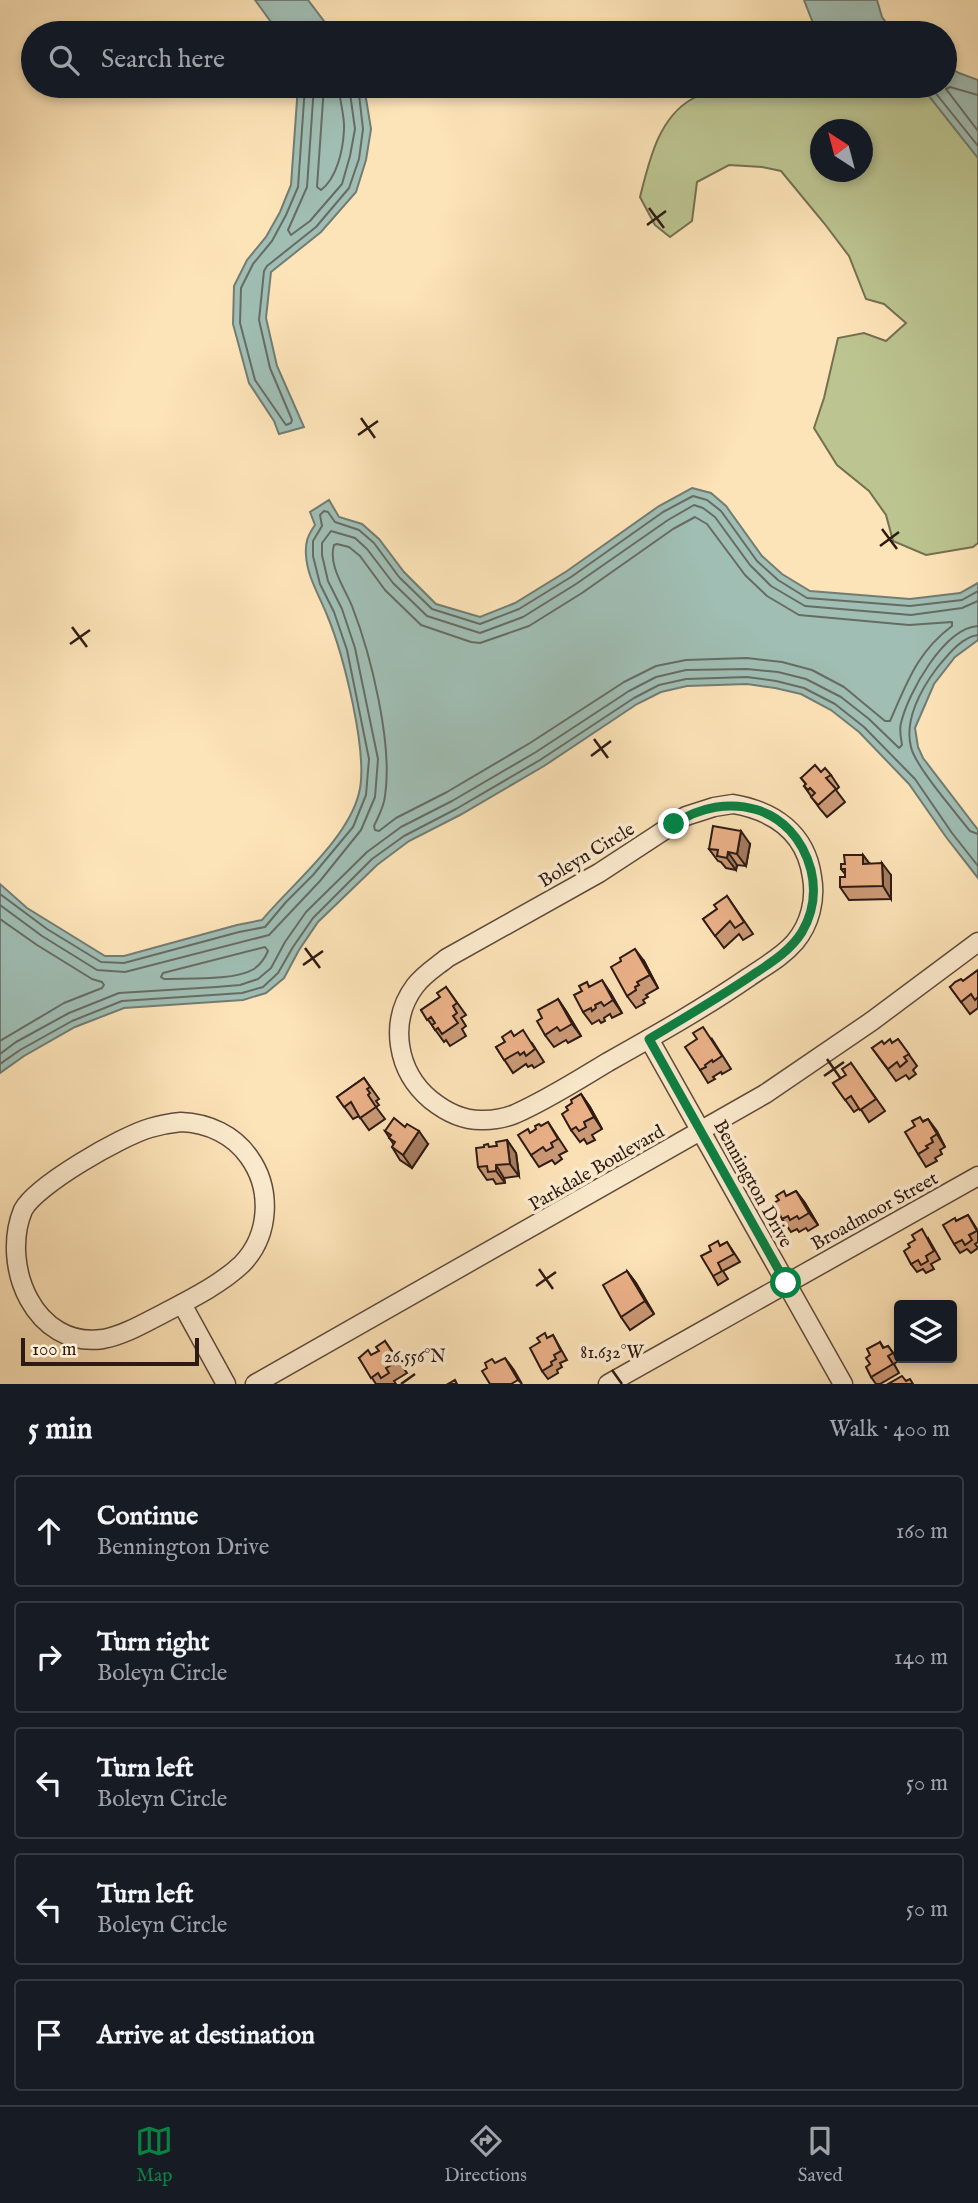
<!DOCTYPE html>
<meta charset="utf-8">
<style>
body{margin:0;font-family:"IM FELL English",serif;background:#242831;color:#f1f3f6}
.controls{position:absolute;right:21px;bottom:21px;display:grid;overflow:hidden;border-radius:7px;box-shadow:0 4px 10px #0003}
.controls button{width:63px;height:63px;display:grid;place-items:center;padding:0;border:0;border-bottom:2px solid #363941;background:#171b24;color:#f1f3f6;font:35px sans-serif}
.compass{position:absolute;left:810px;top:119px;width:63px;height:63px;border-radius:50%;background:#171b24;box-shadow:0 4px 10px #0003;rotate:324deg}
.scale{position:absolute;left:21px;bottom:18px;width:178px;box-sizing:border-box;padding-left:7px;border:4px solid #2d1a13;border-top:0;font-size:19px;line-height:24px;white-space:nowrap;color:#2d1a13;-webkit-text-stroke:5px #feedd1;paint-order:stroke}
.stop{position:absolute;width:21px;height:21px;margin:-16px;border:5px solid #0b8043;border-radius:50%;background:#fff}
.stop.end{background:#0b8043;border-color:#fff;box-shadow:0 2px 7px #0008}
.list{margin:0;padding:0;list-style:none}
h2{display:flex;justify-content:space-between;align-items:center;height:91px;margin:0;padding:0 28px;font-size:30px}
h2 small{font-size:23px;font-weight:400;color:#9ea1a6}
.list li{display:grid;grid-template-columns:46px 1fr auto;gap:21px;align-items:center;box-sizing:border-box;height:112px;margin:0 14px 14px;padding:0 14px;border:2px solid #363941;border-radius:7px}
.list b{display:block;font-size:26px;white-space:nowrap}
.list p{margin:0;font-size:23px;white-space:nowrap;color:#9ea1a6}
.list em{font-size:23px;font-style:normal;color:#9ea1a6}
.icon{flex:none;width:38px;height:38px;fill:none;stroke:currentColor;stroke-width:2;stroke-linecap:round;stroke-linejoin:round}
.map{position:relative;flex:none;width:978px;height:1384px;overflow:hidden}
.search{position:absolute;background:#171b24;box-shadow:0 4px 10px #0003;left:21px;right:21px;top:21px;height:77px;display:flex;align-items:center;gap:18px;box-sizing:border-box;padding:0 24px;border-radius:38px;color:#9ea1a6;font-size:26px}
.sheet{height:721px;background:#171b24}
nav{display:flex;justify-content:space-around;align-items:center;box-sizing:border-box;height:98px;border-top:2px solid #363941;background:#171b24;font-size:19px;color:#9ea1a6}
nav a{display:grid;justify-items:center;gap:4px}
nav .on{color:#0b8043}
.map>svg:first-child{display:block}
.green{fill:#bcc591;stroke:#747052;stroke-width:2;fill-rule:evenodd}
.water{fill:#a0beb4;stroke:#727c74;stroke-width:2}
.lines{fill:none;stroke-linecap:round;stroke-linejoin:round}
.shore{stroke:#666c64;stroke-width:2}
.minor-casing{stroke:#614c3c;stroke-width:21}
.minor{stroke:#feedd1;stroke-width:18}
.wall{fill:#cb9976;stroke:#2d1a13;stroke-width:2}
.shaded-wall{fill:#a57d60;stroke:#2d1a13;stroke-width:2}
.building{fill:#ecb289;stroke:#2d1a13;stroke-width:2}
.route{stroke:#0b8043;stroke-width:9}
.ticks{fill:none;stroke:#2d1a13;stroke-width:2.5}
.labels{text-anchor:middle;stroke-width:7;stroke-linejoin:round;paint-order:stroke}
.street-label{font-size:19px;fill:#2d1a13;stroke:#feedd1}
.ticks-label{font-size:18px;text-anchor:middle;fill:#2d1a13;stroke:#feedd1;stroke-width:7;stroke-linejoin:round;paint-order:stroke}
</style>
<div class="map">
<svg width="978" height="1384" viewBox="0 0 978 1384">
<rect width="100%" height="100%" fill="#fde4b8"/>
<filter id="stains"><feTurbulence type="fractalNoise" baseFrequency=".00286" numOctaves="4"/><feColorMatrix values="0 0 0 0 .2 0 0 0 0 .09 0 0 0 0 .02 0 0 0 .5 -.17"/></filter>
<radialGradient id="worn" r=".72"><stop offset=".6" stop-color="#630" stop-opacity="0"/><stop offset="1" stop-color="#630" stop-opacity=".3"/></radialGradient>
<!-- green -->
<path class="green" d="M722 86H912L929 96 978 158V543L973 547 926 555 893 541 886 515 869 491 837 465 814 428 824 398 838 338 864 333 886 341 906 323 884 304 866 299 849 256 824 223 781 171 762 167 729 165 697 182 692 221 670 237 655 225 640 197C649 162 658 118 692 99 702 93 713 92 722 86ZM820 130H862V172H820Z"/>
<!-- water -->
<g class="water">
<polygon points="255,0 308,0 333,33 279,33"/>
<polygon points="804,0 877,0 882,17 894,33 823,33 815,28"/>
<polygon points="945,65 959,73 978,80 978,158 929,96 912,86 945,86"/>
<polygon points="298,86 364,86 371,129 366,160 356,192 321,232 271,272 266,318 277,366 304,427 279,434 274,421 249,383 233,324 234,286 247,260 266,237 280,212 291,185"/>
<path d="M692 488 711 493 726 506 762 556 782 574 810 591 910 599 960 593 978 583V640L955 657 934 684 915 728 918 747 923 758 978 830V878L946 837 909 784 859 732 831 710 801 694 775 688 747 684 687 686 661 692 637 704 544 766 460 815 409 841 377 865 318 922 299 950 284 978 266 993 243 1000 124 1008 75 1027 24 1056 0 1073V884L27 908 105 956H124L237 925 262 920C292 884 348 839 359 793 369 754 343 653 327 615 319 595 307 576 306 555 305 542 308 535 315 525L310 512 329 500 339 517 362 524 379 539 404 572 436 604 480 617 515 603 567 571 659 506Z"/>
</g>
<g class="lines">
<!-- shore -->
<g class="shore">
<polyline points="305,86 298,187 286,215 272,241 253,264 241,288 240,323 255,380 286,425 291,423 292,420 270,368 259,320 264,271 267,266 316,227 349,188 359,159 363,129 358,86"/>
<polyline points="314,86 307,187 288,230 291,235 310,221 342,184 350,156 355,129 349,86"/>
<path d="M324 86 317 187 321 190C337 178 343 150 344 130 345 115 339 100 339 86"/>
<polyline points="926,86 934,91 978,146"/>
<polyline points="978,95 950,87 946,89 978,131"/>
<path d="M695 517 707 524 745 575 767 596 799 615 909 625 952 622V626C917 652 907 683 890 721H885L844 687 812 670 782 662 747 658 686 660 656 666 624 682 530 743 447 792 396 818 379 831 375 830 374 826C378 817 384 807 385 796 393 744 371 655 352 606 344 587 328 565 334 545L337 544 349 547 360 556 385 590 421 625 471 642 480 643 529 626 582 593 673 529Z"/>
<path d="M978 635C961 637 947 656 937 668 921 689 904 720 911 747 915 766 956 813 970 831L978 834"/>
<polyline points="0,894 47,929 101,962 124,963 239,932 265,927 286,902 313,875 353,827 366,795 369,759 347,650 334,612 320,584 313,556 313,541 322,526 320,515 324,511 328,512 335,522 359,530 374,543 399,577 432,609 480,624 519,609 571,577 663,512 693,496 707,500 721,511 757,561 778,580 807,598 910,606 962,600 978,591"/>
<polyline points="0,905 42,936 97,970 125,972 269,935 320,881 361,830 375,797 378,759 355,648 342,609 328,581 322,555 322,543 331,531 355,538 367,549 393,583 427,616 480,633 523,617 576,584 668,520 694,505 703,508 715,517 750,565 771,586 805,606 911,615 962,608 978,601"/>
<polyline points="0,919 37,945 92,979 102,982 104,985 102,988 64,1003 0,1041"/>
<path d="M265 947 268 951C265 958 261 964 254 969 234 981 188 978 164 979L161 977 163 973Z"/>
<path d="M0 1054 16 1042 69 1013 119 993 216 987 240 985 258 979 271 968 285 942 306 912 367 852 401 827 452 801 536 752 629 691 656 677 686 670 747 669 778 672 806 679 841 697 869 719 899 748 902 745C901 738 899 730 901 723 908 693 944 628 978 626"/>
<polyline points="0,1064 20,1050 72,1021 122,1001 242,993 263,987 278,973 293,947 313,918 372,859 404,836 456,809 540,760 634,698 659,685 686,679 747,677 776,681 804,688 835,704 864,727 915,779 952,833 978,866"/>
</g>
<defs>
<g id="minor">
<path d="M733 804C774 811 806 833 812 877 816 900 810 924 795 942 782 957 765 966 749 977 704 1008 656 1035 608 1062 578 1080 547 1100 515 1114 505 1118 495 1120 484 1120 464 1121 446 1112 431 1100 397 1072 388 1022 415 986 424 974 436 967 447 958L599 873 686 816 714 807Z"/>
<polyline points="649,1039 843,1384"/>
<path d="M181 1122C208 1123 234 1135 249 1157 272 1189 270 1235 242 1264 221 1284 191 1299 166 1312 146 1322 125 1335 103 1339 35 1349 0 1266 23 1210 36 1185 122 1136 150 1128 160 1125 171 1123 181 1122Z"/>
<polyline points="182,1304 226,1384"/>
<polyline points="255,1384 765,1094 872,1021 978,942"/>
<polyline points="608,1384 978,1176"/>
</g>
</defs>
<!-- minor casing -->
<use href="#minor" class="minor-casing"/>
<!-- minor -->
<use href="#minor" class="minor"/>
</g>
<!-- wall -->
<g class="wall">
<polygon points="821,772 831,775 839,787 836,790 845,802 827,817 820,809 804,786 806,784 801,778"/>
<polygon points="750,844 746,866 737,865 736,870 726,868 721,862 718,861 709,849"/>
<polygon points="863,855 869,863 891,875 891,899 849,900 840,887 845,877 845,874 841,869 845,864"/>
<polygon points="727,896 753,934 743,940 739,934 724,948 703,919 717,909"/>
<polygon points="644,961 658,988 646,995 648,997 643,1000 645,1003 636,1008 627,996"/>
<polygon points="978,970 978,1008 970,1014 950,987 963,981"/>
<polygon points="590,986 610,992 622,1013 612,1018 610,1014 604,1018 605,1021 601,1023 599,1020 592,1024 583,1012"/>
<polygon points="446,987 466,1015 461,1018 466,1026 462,1029 466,1036 450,1046 446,1040 444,1042 421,1010 440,997"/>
<polygon points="558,999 566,1011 581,1036 568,1043 566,1040 554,1047 545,1035 542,1018"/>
<polygon points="515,1036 532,1043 544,1062 534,1068 532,1065 528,1067 526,1064 513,1073 496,1047"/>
<polygon points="712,1039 731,1069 722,1074 721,1072 713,1077 715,1079 708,1083 700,1070"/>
<polygon points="898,1039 917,1066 913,1070 916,1074 909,1079 906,1075 896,1081 872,1048 884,1044 892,1043"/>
<polygon points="851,1063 885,1111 869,1122 860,1108 854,1112 833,1083 846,1075"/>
<polygon points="364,1078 379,1099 376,1101 379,1105 376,1107 385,1119 369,1130 359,1116 353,1119 337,1097"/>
<polygon points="581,1094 590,1107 602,1129 592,1135 595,1140 587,1144 584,1139 580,1142 571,1130 572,1103"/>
<polygon points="928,1119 945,1147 940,1150 942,1154 935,1158 937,1161 926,1167 918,1154 923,1121"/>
<polygon points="548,1122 567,1151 559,1155 562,1159 555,1164 552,1160 539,1167 531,1155 541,1126"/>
<polygon points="385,1131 428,1144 412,1168 400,1160 392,1147 394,1145"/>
<polygon points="507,1140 516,1153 519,1176 504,1178 505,1183 496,1184 493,1179 487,1180 478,1167 490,1147 497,1146"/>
<polygon points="796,1191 805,1203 818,1225 808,1231 806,1228 799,1232 797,1229 791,1232 782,1219 787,1196"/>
<polygon points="968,1215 978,1231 978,1242 975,1244 978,1248 971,1253 967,1249 960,1253 954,1244 956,1221"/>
<polygon points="928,1238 940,1259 931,1264 934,1269 926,1273 923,1269 917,1272 911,1264"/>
<polygon points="727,1242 740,1262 723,1271 728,1279 718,1285 713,1276 721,1245"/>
<polygon points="627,1271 636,1283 654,1314 630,1330 621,1317"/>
<polygon points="553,1335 567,1360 560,1363 562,1367 557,1370 558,1373 548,1379 542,1371 548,1338"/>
<polygon points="385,1341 407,1373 394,1381 396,1384 376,1384 359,1358 372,1355 379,1351"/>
<polygon points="880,1342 884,1348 888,1346 894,1354 898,1361 894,1364 899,1373 880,1384 876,1384 871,1377 870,1355"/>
</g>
<!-- shaded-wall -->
<g class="shaded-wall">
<polygon points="741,831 750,844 746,866 737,854"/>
<polygon points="728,852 737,865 736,870 727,858"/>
<polygon points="863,855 872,867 863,864"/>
<polygon points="882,863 891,875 891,899 883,886"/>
<polygon points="635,949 644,961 658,988 650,975"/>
<polygon points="602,980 610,992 622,1013 613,1000"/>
<polygon points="558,999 566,1011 581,1036 572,1024"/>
<polygon points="581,1094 590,1107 602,1129 594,1117"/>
<polygon points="928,1119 937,1131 945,1147 937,1134"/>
<polygon points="419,1131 428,1144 412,1168 403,1155"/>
<polygon points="507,1140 516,1153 519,1176 510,1164"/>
<polygon points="496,1165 504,1178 505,1183 496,1171"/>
<polygon points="796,1191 805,1203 818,1225 809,1213"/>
<polygon points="627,1271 636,1283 654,1314 645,1301"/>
<polygon points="505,1358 514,1370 522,1384 518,1380"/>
</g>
<!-- building -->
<g class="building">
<polygon points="815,765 821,772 825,768 831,775 826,778 836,789 818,805 811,797 815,793 810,788 808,790 804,786 806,784 801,778"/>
<polygon points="713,826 741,831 737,854 728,852 727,858 717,856 718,850 709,849"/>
<polygon points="844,855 863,855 863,864 882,863 883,886 840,887 840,877 845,877 845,869 841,869 841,864 845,864"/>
<polygon points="727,896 744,922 735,928 730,921 715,936 703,919 717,909 714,905"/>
<polygon points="635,949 650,975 637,982 639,985 635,987 636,990 627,996 611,967 621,961 620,958"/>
<polygon points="978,970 978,997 975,1000 971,994 961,1002 950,987 955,982 961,979 963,981"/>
<polygon points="602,980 613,1000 604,1006 601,1002 595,1005 596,1008 592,1011 591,1008 583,1012 574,995 582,991 579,986 587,982 589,987"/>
<polygon points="446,987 457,1003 453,1006 457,1013 453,1016 458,1023 442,1034 438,1028 435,1030 432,1025 435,1023 431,1017 427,1020 421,1010 440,997 437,993"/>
<polygon points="558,999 572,1024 560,1031 557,1027 545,1035 537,1021 542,1018 538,1010"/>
<polygon points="703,1027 722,1056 713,1062 712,1060 705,1065 706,1067 700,1070 685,1047 697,1039 693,1033"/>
<polygon points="523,1030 535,1049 526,1056 524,1052 520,1055 518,1052 504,1060 496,1047 505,1042 502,1037 511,1031 514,1036"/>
<polygon points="890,1039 892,1043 898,1039 909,1054 904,1057 907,1061 900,1067 897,1062 888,1069 872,1048 882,1041 884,1044"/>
<polygon points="851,1063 876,1099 860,1110 851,1096 845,1100 833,1083 846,1075 842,1069"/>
<polygon points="364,1078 370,1087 367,1089 370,1093 368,1095 376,1107 360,1118 351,1102 344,1107 337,1097"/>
<polygon points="581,1094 594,1117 584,1122 586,1127 579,1131 576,1127 571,1130 562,1114 568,1110 566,1107 572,1103 571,1100"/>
<polygon points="920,1117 923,1122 928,1119 937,1134 931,1138 933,1142 926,1146 928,1148 918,1154 905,1132 915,1126 912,1121"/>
<polygon points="394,1118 405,1127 407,1124 419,1131 403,1155 392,1147 395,1142 389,1138 391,1135 385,1131"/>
<polygon points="548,1122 558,1139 551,1143 553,1147 546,1151 543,1147 531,1155 518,1135 528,1129 530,1133 536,1129 535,1126 539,1124 541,1126"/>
<polygon points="507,1140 510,1164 496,1165 496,1171 488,1172 487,1166 478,1167 476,1148 484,1147 484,1145 488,1144 489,1147 497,1146 496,1142"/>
<polygon points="784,1191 786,1196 796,1191 809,1213 799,1219 797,1216 790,1220 788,1216 782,1219 774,1203 779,1200 776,1196"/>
<polygon points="968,1215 977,1231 969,1235 972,1240 965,1245 962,1240 954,1244 943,1225 955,1218 956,1221"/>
<polygon points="922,1229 934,1251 926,1256 928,1261 921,1265 918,1260 911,1264 904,1251 910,1247 908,1244 915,1240 912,1235"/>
<polygon points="718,1241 720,1246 727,1242 734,1254 718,1263 722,1271 713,1276 701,1256 711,1251 709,1246"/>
<polygon points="627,1271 645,1301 621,1317 603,1285"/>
<polygon points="545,1333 547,1338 553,1335 561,1351 554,1355 556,1359 551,1362 552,1365 542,1371 530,1348 540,1342 537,1338"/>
<polygon points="385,1341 398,1361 386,1368 389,1373 381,1378 378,1373 371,1378 359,1358 368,1350 371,1355 379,1351 376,1347"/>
<polygon points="880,1342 883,1348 888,1346 893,1353 888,1356 893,1364 871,1377 866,1367 870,1364 866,1358 870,1355 867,1349"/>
<polygon points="505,1358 518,1380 511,1384 490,1384 482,1371 487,1368 485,1363 492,1359 495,1363"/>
<polygon points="902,1376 906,1381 910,1379 913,1384 888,1384"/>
<polygon points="455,1380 457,1384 448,1384"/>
</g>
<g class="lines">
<!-- route -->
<path class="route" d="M674 824C727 789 794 805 811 870 816 891 813 913 802 932 790 951 772 962 754 974 720 997 684 1018 649 1039L786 1283"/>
</g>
<!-- ticks -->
<path class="ticks" d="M649 208 664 228M647 225 666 211M361 418 375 438M358 435 378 421M882 529 897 549M880 546 899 532M72 627 87 647M70 644 90 630M594 739 608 758M591 756 611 741M305 948 320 968M303 965 323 951M827 1059 841 1079M824 1076 844 1062M539 1269 553 1289M536 1286 556 1272M612 1370 622 1384M401 1384 415 1374"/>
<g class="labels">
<!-- street labels -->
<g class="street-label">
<text transform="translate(586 854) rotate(-31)" y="7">Boleyn Circle</text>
<text transform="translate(596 1167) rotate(-30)" y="7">Parkdale Boulevard</text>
<text transform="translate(754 1183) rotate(61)" y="7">Bennington Drive</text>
<text transform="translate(874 1210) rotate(-29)" y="7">Broadmoor Street</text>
</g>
</g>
<g class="ticks-label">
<text x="612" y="1358">81.632°W</text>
<text x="415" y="1362">26.556°N</text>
</g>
<rect width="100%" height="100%" filter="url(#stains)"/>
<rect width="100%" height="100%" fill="url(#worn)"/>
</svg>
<div class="controls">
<button><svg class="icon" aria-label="layers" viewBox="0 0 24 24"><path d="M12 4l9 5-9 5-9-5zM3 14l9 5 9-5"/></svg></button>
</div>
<svg class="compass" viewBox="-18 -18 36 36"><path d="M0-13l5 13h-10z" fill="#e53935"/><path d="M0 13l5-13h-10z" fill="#9ea1a6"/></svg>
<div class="scale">100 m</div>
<div class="stop" style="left:786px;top:1283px"></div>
<div class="stop end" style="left:674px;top:824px"></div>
<div class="search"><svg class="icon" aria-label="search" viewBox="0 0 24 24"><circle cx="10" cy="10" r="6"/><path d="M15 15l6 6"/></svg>Search here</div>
</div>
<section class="sheet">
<h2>5 min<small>Walk · 400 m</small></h2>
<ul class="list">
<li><svg class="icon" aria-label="ahead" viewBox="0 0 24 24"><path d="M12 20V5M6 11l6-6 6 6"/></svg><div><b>Continue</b><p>Bennington Drive</p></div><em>160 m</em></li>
<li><svg class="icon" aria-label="right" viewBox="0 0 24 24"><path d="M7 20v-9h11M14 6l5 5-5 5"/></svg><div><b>Turn right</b><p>Boleyn Circle</p></div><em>140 m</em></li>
<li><svg class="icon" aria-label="left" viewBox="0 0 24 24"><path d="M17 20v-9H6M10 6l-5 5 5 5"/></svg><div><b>Turn left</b><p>Boleyn Circle</p></div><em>50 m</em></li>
<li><svg class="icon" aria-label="left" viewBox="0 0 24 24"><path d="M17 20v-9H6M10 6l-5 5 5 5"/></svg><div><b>Turn left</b><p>Boleyn Circle</p></div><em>50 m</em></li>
<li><svg class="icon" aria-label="arrive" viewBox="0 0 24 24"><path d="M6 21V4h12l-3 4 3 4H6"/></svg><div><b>Arrive at destination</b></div></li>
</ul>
</section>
<nav>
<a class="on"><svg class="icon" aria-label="map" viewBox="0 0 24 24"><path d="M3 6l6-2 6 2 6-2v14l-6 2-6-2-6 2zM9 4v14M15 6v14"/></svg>Map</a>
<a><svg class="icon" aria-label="directions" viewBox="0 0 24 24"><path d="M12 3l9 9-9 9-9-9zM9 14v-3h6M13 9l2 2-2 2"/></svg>Directions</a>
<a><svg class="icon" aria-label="saved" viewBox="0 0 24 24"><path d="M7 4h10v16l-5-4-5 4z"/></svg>Saved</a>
</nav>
